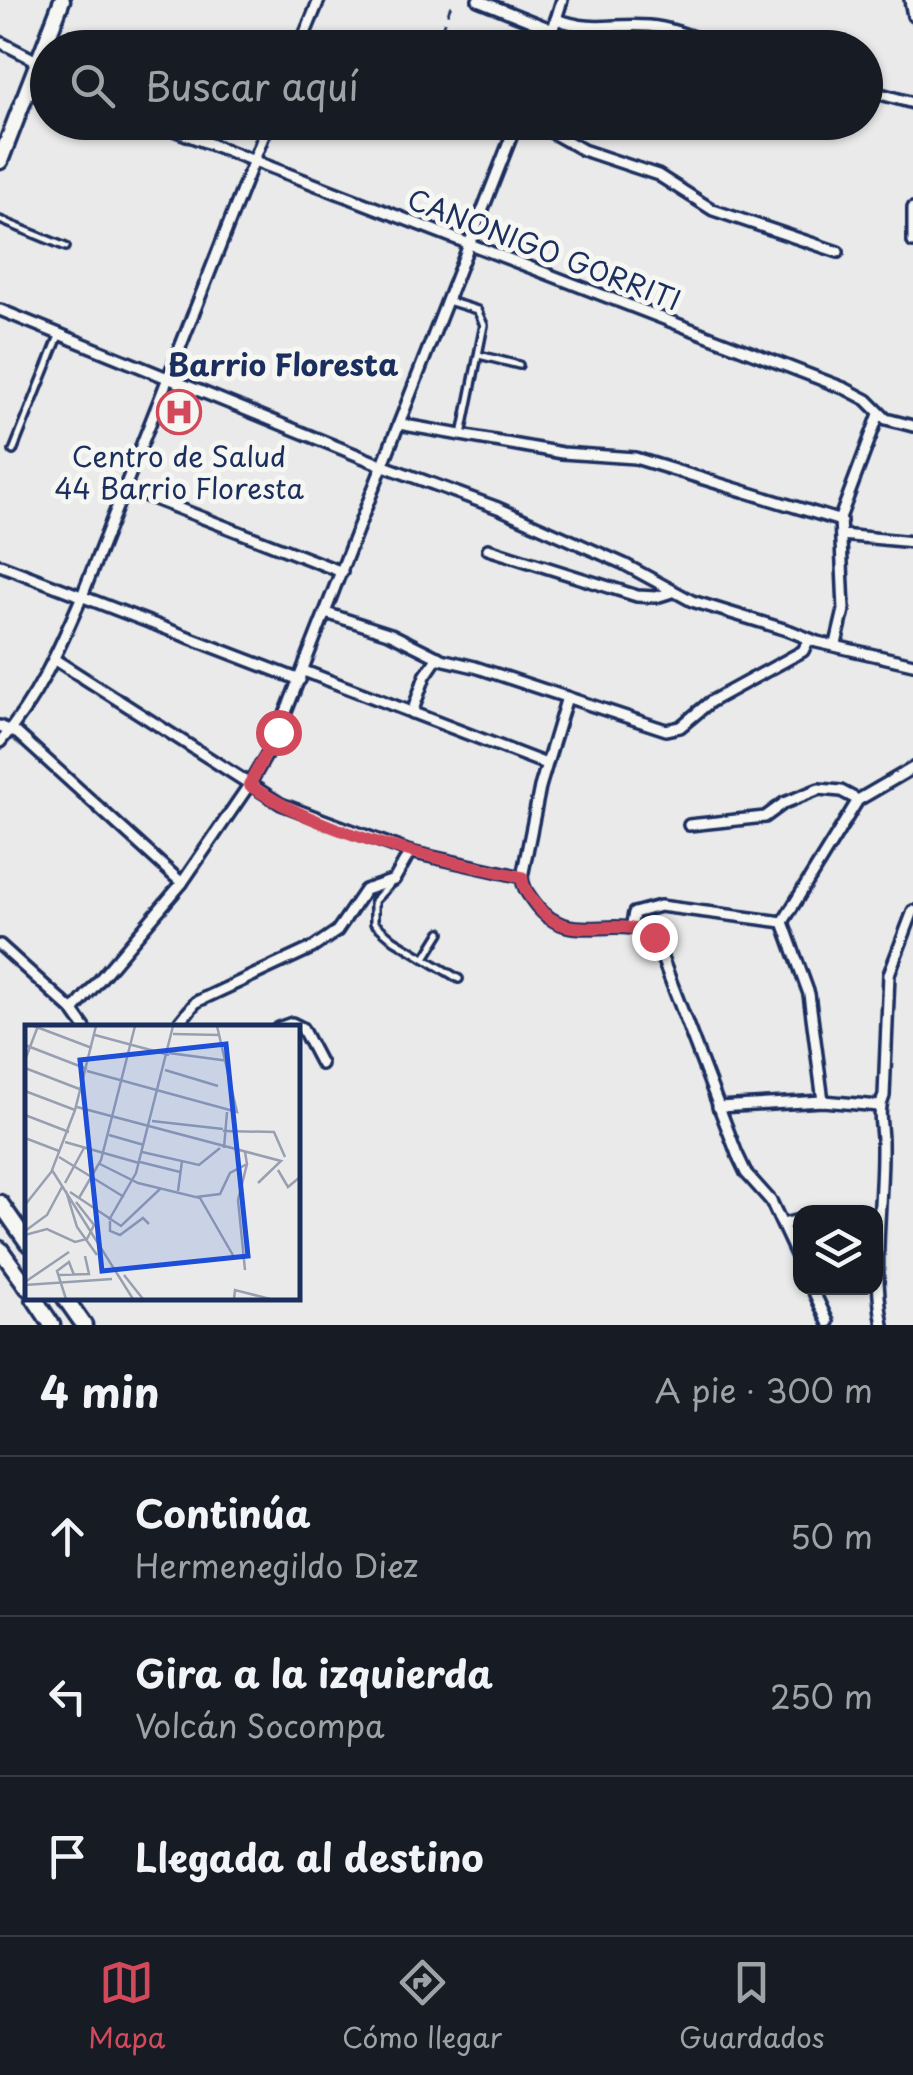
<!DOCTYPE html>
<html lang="es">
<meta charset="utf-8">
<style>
body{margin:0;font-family:"Playpen Sans",sans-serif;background:#20242c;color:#f1f3f6}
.controls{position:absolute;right:30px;bottom:30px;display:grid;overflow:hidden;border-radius:20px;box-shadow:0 2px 8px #0004}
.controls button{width:90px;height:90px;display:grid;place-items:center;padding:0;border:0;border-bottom:2px solid #363941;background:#171b24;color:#f1f3f6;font:50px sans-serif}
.stop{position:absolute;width:30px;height:30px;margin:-22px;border:8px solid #d1495b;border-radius:50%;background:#fff}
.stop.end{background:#d1495b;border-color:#fff;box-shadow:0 2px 10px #0008}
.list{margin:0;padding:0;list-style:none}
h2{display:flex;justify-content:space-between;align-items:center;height:130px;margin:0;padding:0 40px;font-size:42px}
h2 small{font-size:32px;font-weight:400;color:#9ea1a6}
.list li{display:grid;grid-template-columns:65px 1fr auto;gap:30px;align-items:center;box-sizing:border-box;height:160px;padding:0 40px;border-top:2px solid #363941}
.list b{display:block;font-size:38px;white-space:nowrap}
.list p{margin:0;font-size:32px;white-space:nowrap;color:#9ea1a6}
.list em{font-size:32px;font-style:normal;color:#9ea1a6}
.icon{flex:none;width:55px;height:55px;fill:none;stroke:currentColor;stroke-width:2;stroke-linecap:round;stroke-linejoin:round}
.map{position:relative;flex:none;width:913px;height:1325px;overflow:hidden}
.search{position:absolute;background:#171b24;box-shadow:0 2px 8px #0004;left:30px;right:30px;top:30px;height:110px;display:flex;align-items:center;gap:25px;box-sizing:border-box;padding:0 35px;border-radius:55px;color:#9ea1a6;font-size:38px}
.sheet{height:610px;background:#171b24}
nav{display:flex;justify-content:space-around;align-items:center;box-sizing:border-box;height:140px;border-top:2px solid #363941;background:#171b24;font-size:28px;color:#9ea1a6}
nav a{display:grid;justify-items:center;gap:5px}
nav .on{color:#d1495b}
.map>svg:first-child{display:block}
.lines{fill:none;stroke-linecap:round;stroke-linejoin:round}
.service-casing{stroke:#1b2f5e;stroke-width:12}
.minor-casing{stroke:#1b2f5e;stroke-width:16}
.primary-casing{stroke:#1b2f5e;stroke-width:21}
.path{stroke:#1b2f5e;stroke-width:2.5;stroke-dasharray:10 8;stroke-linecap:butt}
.service{stroke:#f6f6f2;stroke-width:5}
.minor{stroke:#f6f6f2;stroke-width:9}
.primary{stroke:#f6f6f2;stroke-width:14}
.route{stroke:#d1495b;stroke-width:12}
.labels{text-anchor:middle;stroke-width:10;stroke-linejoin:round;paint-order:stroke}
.street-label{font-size:28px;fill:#1b2f5e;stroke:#f6f6f2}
.poi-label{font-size:28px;fill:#1b2f5e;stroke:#f6f6f2}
.neighbourhood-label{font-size:30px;font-weight:bold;fill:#1b2f5e;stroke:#f6f6f2}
.inset-road{fill:none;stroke:#979fb1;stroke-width:2.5}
.view{fill:#1d4ed8;fill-opacity:0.15;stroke:#1d4ed8;stroke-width:5}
.inset-edge{fill:none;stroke:#1b2f5e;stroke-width:5}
</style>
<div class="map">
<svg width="913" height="1325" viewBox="0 0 913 1325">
<rect width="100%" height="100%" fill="#e9eae9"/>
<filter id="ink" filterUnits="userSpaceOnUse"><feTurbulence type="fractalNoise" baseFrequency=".01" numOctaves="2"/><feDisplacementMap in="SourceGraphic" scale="20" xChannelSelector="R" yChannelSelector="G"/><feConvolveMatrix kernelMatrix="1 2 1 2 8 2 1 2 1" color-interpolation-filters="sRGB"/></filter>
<g filter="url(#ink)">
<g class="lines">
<defs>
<g id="service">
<polyline points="0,220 66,247"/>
<polyline points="448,301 477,310 484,325 462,435"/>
<polyline points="479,355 519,365"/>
<polyline points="13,451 59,336"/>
<polyline points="392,882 374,901 374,923 394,940 459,979"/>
<polyline points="425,958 441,932"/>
</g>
<g id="minor">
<polyline points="478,0 553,30"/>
<polyline points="910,0 913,16"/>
<path d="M556 19C595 33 611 23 649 26 674 28 700 40 724 48"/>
<polyline points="0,42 39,62"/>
<polyline points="299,48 319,0"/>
<polyline points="547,48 562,0"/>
<polyline points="866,90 913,103"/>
<polyline points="153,122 846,389 867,400 886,419 913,426"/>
<polyline points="524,122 549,131 583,150 658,175 713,210 838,252"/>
<polyline points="913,208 913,242"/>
<polyline points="0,310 384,466 498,508 624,564 692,601 790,631 817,642 913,664"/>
<polyline points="399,424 562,453 635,458 841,521"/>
<polyline points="126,488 342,572"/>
<polyline points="841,535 913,542"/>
<polyline points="488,549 637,596 656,597 672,592"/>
<polyline points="0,565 300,680"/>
<polyline points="326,613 391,634 441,659 475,667 666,730 680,727 710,702 803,651 809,639"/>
<polyline points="836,644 844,610 840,518 879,414"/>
<path d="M54 659 281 804 410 852 522 877C523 889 529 895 536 905 571 949 615 911 654 937L737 1154 746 1173 771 1201 800 1263"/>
<polyline points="304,671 546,764"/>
<polyline points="412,713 425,676 438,657"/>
<polyline points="0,726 18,734 182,883"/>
<path d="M0 742C37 700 60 647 82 596L269 122"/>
<polyline points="689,825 765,817 784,803 819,789 841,791 858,800"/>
<polyline points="522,877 540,787 567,697"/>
<polyline points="783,922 809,994 823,1101"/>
<polyline points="631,928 634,913 660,906 783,922 858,800 913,768"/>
<polyline points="0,945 73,1011 85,1028"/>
<polyline points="73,1011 182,883 249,785 275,740 517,122"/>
<polyline points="175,1028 196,1002 312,948 337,931 365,890 394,880 410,852"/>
<polyline points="278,1028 292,1023 302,1028 321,1064"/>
<polyline points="718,1107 823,1101 879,1106"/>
<polyline points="834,1212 844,1212"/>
<polyline points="783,1224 800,1220"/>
<polyline points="812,1288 828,1322"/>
<path d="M883 1325C871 1264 883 1204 882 1142 882 1126 877 1111 884 1096L889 974 913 911"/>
</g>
<g id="primary">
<polyline points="0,161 62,0"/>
<polyline points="0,1203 28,1243"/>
<polyline points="0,1249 28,1288"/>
<polyline points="34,1298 52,1325"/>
<polyline points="65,1298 84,1325"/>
</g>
</defs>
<!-- service casing -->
<use href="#service" class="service-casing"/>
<!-- minor casing -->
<use href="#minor" class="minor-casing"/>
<!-- primary casing -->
<use href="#primary" class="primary-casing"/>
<!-- path -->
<g class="path">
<polyline points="434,48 453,0"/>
<polyline points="404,126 406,122"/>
</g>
<!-- service -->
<use href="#service" class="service"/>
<!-- minor -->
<use href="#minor" class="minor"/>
<!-- primary -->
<use href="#primary" class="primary"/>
</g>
</g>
<g class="lines" filter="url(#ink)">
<!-- route -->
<path class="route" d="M278 732 249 785C329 838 430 857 522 877 523 889 529 895 536 905 570 949 615 911 654 937"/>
</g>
<!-- icons -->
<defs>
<symbol id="hospital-ring" viewBox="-11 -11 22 22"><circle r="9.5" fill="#f6f6f2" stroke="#d1495b" stroke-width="1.5"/><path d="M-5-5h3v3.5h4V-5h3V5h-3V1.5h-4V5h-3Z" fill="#d1495b"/></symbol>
</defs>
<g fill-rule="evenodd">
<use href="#hospital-ring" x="154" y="387" width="50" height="50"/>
</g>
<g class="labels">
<!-- street labels -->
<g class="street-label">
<text transform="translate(544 250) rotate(21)" y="10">CANONIGO GORRITI</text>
</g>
<!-- poi labels -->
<g class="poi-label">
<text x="179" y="467">Centro de Salud<tspan x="179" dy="32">44 Barrio Floresta</tspan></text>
</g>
<!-- neighbourhood labels -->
<g class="neighbourhood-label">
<text x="283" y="376">Barrio Floresta</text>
</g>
</g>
<!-- overview -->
<g transform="translate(25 1025)">
<rect width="275" height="275" fill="#e9eae9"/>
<path class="inset-road" d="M9 1 67 23M71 1 50 85 27 145 108 274M148 9 195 10M70 10 144 30M0 20 62 44M144 28 204 36M0 35 13 1M0 43 57 65M140 45 193 61M62 46 212 87 192 1M0 66 50 85M52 82 256 136 233 158M0 90 44 107M127 96 198 104M198 106 249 107 260 132M84 110 119 120M0 113 34 126M40 117 114 138M199 123 202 87M117 127 174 140 195 123M34 132 99 172M115 137 155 147M75 139 113 158 175 173 209 232M253 145 263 162 275 152M40 158 59 123M41 166 52 202 72 230M153 166 157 136M45 167 96 201 135 164M171 172 195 169 205 148 222 139 220 127M54 173 76 135 110 1M0 180 27 146M84 195 111 148 148 1M85 196V206L95 210 118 193 124 199M0 206 22 190 37 162M0 210 22 204 50 217 62 214 69 200 51 177M220 245 213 175 222 139M33 250 64 249 60 231M99 250 118 274M0 257 44 227M0 260 87 254M41 274 32 246 44 237 49 250M209 274 210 265 245 274"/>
<path class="view" d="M201 19 223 231 77 246 55 35Z"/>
<rect width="275" height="275" class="inset-edge"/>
</g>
</svg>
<div class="controls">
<button><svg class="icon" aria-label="layers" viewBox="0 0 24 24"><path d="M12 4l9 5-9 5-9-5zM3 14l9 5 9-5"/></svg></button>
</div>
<div class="stop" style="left:278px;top:732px"></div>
<div class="stop end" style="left:654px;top:937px"></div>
<div class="search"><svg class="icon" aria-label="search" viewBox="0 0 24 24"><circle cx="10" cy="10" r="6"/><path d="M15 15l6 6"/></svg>Buscar aquí</div>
</div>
<section class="sheet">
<h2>4 min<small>A pie · 300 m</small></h2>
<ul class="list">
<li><svg class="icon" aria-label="ahead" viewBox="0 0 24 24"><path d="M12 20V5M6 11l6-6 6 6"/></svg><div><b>Continúa</b><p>Hermenegildo Diez</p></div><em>50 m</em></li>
<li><svg class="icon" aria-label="left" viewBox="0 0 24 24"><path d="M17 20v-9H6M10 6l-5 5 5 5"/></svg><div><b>Gira a la izquierda</b><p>Volcán Socompa</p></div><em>250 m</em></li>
<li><svg class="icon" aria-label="arrive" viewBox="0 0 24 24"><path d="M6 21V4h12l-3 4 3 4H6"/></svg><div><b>Llegada al destino</b></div></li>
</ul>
</section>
<nav>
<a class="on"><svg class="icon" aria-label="map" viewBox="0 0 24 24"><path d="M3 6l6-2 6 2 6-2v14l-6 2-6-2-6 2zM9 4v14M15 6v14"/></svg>Mapa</a>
<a><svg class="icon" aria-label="directions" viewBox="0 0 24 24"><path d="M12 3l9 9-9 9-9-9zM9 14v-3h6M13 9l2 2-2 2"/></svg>Cómo llegar</a>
<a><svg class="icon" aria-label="saved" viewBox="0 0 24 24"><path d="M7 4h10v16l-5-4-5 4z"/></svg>Guardados</a>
</nav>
